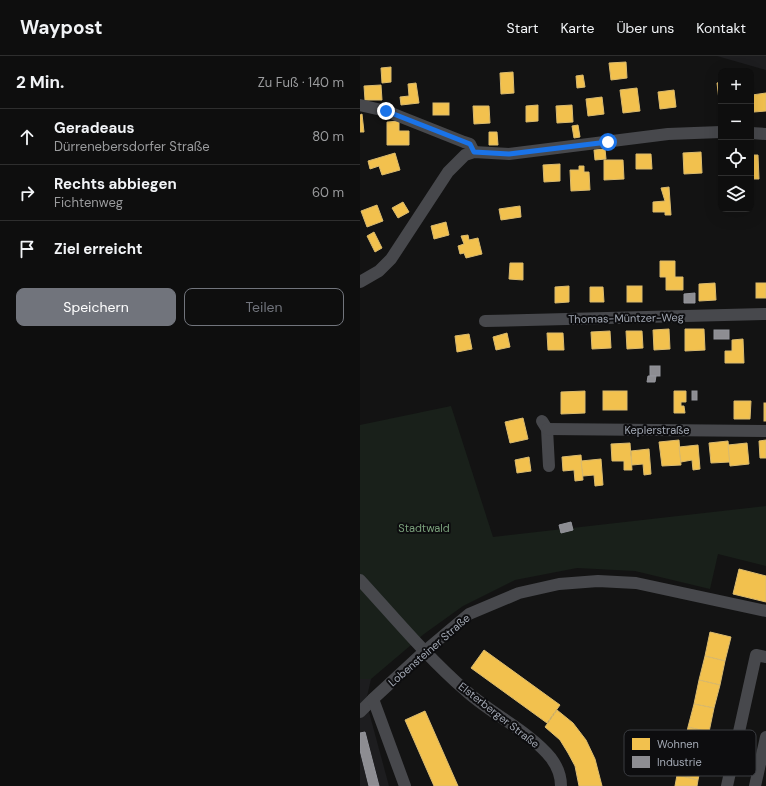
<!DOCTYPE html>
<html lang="de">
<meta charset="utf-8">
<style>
body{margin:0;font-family:"DM Sans",sans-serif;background:#1c1c1c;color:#f1f3f6}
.controls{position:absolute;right:12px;top:12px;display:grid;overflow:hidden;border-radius:8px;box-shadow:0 4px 16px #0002}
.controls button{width:36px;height:36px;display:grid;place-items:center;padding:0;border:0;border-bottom:1px solid #2e2e2e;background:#0e0e0e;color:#f1f3f6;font:20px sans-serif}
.stop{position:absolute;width:12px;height:12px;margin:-9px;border:3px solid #1a73e8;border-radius:50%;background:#fff}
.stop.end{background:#1a73e8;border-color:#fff;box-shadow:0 1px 4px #0008}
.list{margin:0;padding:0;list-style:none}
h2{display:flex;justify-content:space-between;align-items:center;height:52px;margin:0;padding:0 16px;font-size:17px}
h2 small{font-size:13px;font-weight:400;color:#9b9c9e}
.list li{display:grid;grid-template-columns:26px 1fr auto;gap:12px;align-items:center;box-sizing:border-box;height:56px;padding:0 16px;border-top:1px solid #2e2e2e}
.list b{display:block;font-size:15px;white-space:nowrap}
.list p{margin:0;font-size:13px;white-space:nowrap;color:#9b9c9e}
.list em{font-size:13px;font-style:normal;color:#9b9c9e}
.actions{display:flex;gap:8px;padding:12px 16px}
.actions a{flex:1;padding:9px 0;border:1px solid #71747c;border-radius:8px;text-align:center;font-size:14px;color:#71747c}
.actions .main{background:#71747c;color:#fff}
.icon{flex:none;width:22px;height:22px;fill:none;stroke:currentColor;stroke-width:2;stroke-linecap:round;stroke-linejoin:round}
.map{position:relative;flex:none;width:406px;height:730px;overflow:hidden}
header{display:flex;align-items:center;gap:24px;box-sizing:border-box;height:56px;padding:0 20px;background:#0e0e0e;border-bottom:1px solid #2e2e2e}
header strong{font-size:19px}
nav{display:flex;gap:22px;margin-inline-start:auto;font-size:14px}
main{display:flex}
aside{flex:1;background:#0e0e0e}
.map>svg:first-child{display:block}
.built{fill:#1d1d1f}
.green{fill:#19201a}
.homes{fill:#f2c14e;stroke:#daba6d}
.industry{fill:#8d8d92;stroke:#94959c}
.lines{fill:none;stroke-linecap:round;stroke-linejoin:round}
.minor{stroke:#47484c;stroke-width:12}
.route{stroke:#1a73e8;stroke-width:5}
.labels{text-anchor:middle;stroke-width:4;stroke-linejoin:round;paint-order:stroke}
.street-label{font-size:11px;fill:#a3a9b4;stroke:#0d0d0f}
.park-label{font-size:11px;fill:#7aa07b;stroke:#0d0d0f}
.key{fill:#0d0d0f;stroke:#3a3c41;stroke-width:1}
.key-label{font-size:11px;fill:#a3a9b4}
</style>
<header>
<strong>Waypost</strong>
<nav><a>Start</a><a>Karte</a><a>Über uns</a><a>Kontakt</a></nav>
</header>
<main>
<aside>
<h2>2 Min.<small>Zu Fuß · 140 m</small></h2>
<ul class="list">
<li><svg class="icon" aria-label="ahead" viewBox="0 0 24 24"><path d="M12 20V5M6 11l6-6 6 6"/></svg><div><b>Geradeaus</b><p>Dürrenebersdorfer Straße</p></div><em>80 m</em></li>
<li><svg class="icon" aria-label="right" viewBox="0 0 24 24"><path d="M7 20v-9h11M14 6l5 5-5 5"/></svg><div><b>Rechts abbiegen</b><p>Fichtenweg</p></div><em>60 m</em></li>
<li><svg class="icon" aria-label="arrive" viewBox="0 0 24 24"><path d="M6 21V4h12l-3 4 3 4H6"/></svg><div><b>Ziel erreicht</b></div></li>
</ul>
<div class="actions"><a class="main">Speichern</a><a>Teilen</a></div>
</aside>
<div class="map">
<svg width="406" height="730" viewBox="0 0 406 730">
<rect width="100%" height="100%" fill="#131313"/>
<!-- built -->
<g class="built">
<polygon points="357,0 406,0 406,14"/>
<polygon points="0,623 11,623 6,645 29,730 0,730"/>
</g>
<!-- green -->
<polygon class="green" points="91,350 133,481 406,450 406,510 358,498 350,533 275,515 217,512 155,524 103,550 64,578 11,623 0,623 0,369"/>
<!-- homes -->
<g class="homes">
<polygon points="266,6 267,22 251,24 249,7"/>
<polygon points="31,11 31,26 22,27 21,12"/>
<polygon points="153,16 154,37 141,38 140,17"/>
<polygon points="223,19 225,31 217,32 216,20"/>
<polygon points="361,26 361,44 359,44 357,27"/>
<polygon points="56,27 59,47 41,49 40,41 49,40 48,28"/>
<polygon points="21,29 22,44 5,44 4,30"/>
<polygon points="277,32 280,55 263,57 260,34"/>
<polygon points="314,34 316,51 300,53 298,36"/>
<polygon points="406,37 406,55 394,56 392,39"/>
<polygon points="242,41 244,58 228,60 226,43"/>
<rect x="73" y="47" width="16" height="12"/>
<polygon points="178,49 178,65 166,66 166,50"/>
<polygon points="212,49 213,66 197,67 196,50"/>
<polygon points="113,50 129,50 130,67 114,68"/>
<polygon points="2,58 4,76 0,76 0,59"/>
<polygon points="39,65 39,75 49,75 49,89 27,89 27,66"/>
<polygon points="218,69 220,81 214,82 212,70"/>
<polygon points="129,76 137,76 138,89 129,89"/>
<polygon points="245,93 246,103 235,104 234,94"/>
<polygon points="341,96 342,117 324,118 323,97"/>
<polygon points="35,97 40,114 22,119 19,110 10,113 8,105"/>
<polygon points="276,98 291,98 292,113 276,113"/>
<polygon points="391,99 398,99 399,123 391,123"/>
<polygon points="244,104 263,104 264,123 244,124"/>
<polygon points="200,108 200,125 184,126 183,109"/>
<polygon points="219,110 224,110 224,116 229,116 230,134 211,135 210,114 219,114"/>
<polygon points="309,131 311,159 305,159 305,156 293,156 293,146 305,145 301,132"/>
<polygon points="43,146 49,156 38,162 32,152"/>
<polygon points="17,149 23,165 7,171 1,155"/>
<polygon points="160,150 161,161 141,164 139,153"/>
<polygon points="86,166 89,179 74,183 71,170"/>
<polygon points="14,176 22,192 15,196 7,180"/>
<polygon points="108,179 109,184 118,182 122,198 106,202 104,197 100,198 98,190 104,188 101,180"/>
<polygon points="300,205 315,205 315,221 323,221 323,234 306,234 306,221 300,221"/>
<polygon points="150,207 163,207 163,224 149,223"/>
<polygon points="355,227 356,244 339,245 339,228"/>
<rect x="396" y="227" width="10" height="15"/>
<polygon points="209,230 209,246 195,247 195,231"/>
<rect x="267" y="230" width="15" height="16"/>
<polygon points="230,231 243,231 244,246 230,246"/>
<polygon points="309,273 310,293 294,294 293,274"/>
<polygon points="325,273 344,273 345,294 325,295"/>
<polygon points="250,275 251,292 232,293 231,276"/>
<polygon points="266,275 282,275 283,292 267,293"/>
<polygon points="147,277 150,291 136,294 133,281"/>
<polygon points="187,277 203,277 204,294 188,294"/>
<polygon points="109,278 112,293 97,296 95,280"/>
<polygon points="383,283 384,307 365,307 365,295 372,295 372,284"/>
<polygon points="225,335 225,357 201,358 201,336"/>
<rect x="243" y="335" width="24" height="19"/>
<polygon points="314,335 326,335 326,346 321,346 321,350 324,350 325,357 314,357"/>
<polygon points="374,345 391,345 390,363 374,363"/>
<rect x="404" y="347" width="2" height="18"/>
<polygon points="163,362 168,383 150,387 145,366"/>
<polygon points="319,384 321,409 302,410 299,386"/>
<polygon points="406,384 406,402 400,402 399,385"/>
<polygon points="368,385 370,406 351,407 349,387"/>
<polygon points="270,387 272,414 264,414 264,405 252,405 251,388"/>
<polygon points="387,387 389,408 370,410 368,389"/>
<polygon points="338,389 340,413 333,414 332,404 321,406 319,391"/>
<polygon points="289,393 291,418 284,419 283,408 272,409 271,395"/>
<polygon points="221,399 223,424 215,425 214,414 203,415 202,401"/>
<polygon points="169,401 171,415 157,417 155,404"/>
<polygon points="241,403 243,429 235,430 234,419 223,420 221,405"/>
<polygon points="379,513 406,520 406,546 373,538"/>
<polygon points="350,576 371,581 365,605 345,600"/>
<polygon points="124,594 200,649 187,667 111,612"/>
<polygon points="345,600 365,605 360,629 339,624"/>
<polygon points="339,624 360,629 354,652 334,648"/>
<polygon points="334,648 354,652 349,676 328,671"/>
<polygon points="197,654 213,667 226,684 235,703 242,730 219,730 215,710 208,697 200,684 185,671"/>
<polygon points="65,655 98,730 74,730 45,664"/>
<polygon points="328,671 349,676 343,700 323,695"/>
<polygon points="323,695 343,700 338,724 317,719"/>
<polygon points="317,719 338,724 337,730 315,730"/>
</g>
<!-- industry -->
<g class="industry">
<polygon points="335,237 335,247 324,247 324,238"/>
<rect x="354" y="274" width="15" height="9"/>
<rect x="290" y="310" width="10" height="10"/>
<polygon points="288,320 296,320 295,326 287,326"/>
<rect x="332" y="335" width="5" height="9"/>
<polygon points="211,466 213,474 201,477 199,469"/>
<polygon points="5,676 19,730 9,730 0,694 0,677"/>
</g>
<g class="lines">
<!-- minor -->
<g class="minor">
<polyline points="0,49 26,55 104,86 110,88 114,96"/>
<polyline points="391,77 406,78"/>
<polyline points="0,226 19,215 31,203 88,116 105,99 114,96 149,98 308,78 361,76"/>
<polyline points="125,265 406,258"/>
<polyline points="182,365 187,373 189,410"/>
<polyline points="187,373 406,375"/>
<path d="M0 524C34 561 67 601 105 634 131 658 169 675 191 702 197 710 201 720 201 730"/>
<polyline points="0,656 13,643"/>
<polyline points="45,730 13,643 65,595 109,558 159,537 199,528 238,525 276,527 406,555"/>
<polyline points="367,730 396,599 406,601"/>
<polyline points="395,730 406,681"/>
</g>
</g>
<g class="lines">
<!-- route -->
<polyline class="route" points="26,55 110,88 114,96 149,98 248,86"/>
</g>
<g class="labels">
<!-- street labels -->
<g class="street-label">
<text transform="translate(266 262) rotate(-1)" y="4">Thomas-Müntzer-Weg</text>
<text x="297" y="378">Keplerstraße</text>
<text transform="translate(69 594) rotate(-41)" y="4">Lobensteiner Straße</text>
<text transform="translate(139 659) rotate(38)" y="4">Elsterberger Straße</text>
</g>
<!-- park labels -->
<g class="park-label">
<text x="64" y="476">Stadtwald</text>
</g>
</g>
<!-- legend -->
<rect x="264" y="674" width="132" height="46" rx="6" class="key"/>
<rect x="272" y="682" width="18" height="12" fill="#f2c14e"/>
<rect x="272" y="700" width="18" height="12" fill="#8d8d92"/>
<g class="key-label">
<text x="297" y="692">Wohnen</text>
<text x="297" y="710">Industrie</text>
</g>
</svg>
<div class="controls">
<button>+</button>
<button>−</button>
<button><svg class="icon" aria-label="locate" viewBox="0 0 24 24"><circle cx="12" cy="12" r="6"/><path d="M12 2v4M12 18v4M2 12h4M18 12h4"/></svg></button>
<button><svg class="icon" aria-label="layers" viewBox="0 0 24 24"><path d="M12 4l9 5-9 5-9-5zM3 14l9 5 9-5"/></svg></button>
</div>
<div class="stop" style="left:248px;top:86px"></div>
<div class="stop end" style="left:26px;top:55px"></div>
</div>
</main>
